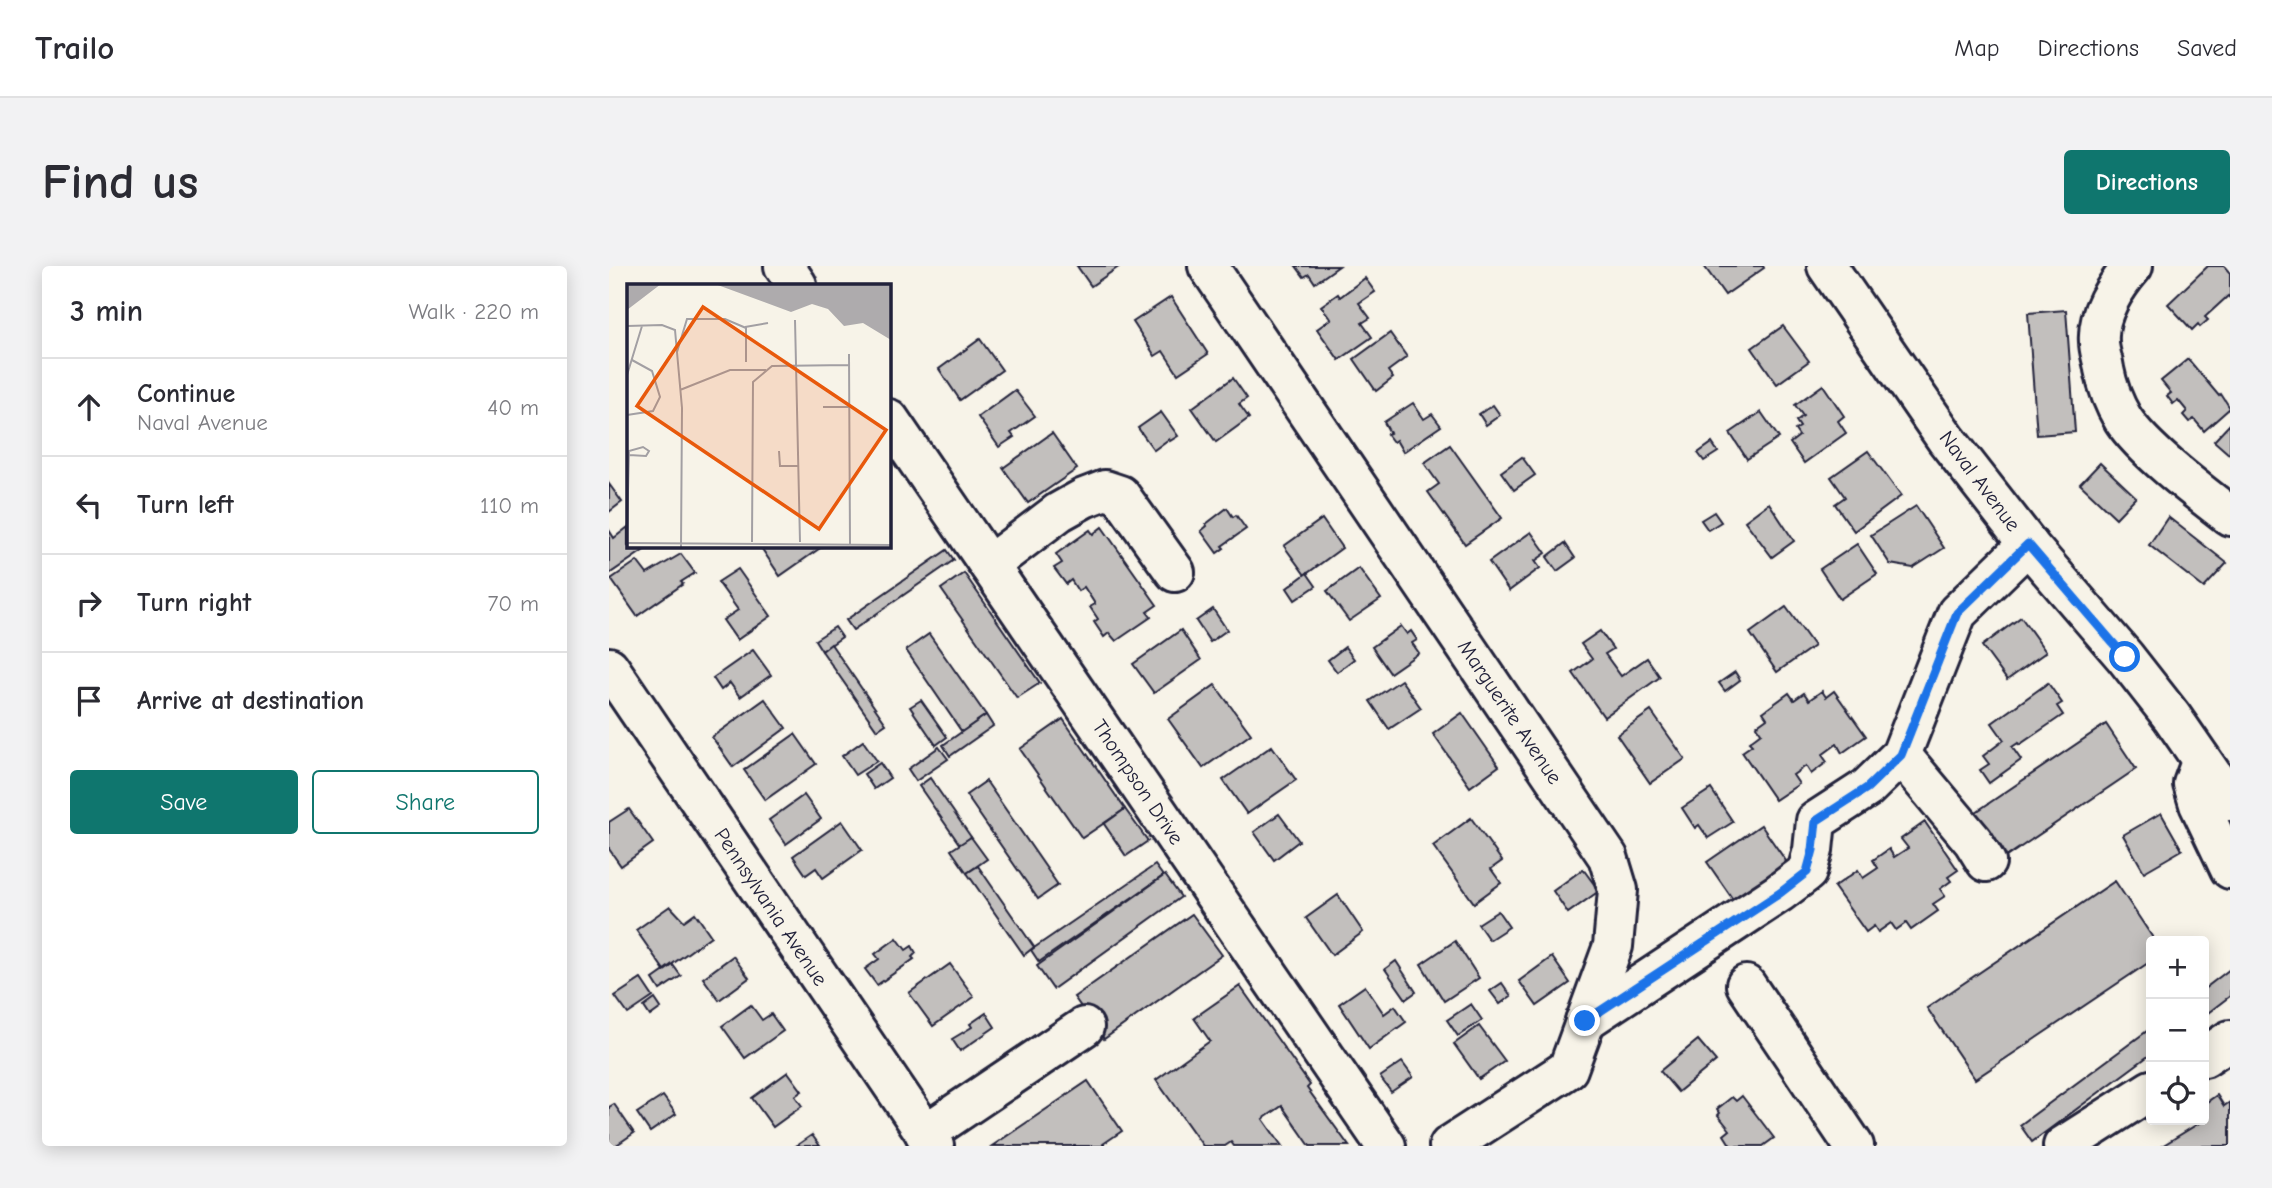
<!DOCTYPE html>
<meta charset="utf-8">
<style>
body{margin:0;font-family:"Comic Neue",sans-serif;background:#f2f2f3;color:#2b2b33}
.controls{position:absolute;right:21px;bottom:21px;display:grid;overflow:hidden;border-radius:7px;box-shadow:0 4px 18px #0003}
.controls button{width:63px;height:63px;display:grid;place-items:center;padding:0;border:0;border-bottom:2px solid #e1e1e2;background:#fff;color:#2b2b33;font:35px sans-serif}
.stop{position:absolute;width:21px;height:21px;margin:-16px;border:5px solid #1a73e8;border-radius:50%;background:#fff}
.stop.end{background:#1a73e8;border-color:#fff;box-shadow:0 2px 7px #0008}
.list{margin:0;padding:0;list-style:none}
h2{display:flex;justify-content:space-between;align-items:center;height:91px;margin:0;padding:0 28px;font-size:30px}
h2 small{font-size:23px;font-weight:400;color:#7c7c81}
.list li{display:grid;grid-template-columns:46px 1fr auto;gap:21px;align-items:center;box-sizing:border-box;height:98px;padding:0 28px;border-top:2px solid #e1e1e2}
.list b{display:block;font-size:26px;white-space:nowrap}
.list p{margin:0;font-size:23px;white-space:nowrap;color:#7c7c81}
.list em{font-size:23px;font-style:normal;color:#7c7c81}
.actions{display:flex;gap:14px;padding:21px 28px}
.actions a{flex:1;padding:16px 0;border:2px solid #0f766e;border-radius:7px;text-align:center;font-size:24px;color:#0f766e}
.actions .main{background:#0f766e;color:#fff}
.icon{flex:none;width:38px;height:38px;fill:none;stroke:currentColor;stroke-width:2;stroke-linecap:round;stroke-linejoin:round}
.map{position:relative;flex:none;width:1621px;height:880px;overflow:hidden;border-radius:7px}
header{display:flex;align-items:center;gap:42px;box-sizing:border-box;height:98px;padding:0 35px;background:#fff;border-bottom:2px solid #e1e1e2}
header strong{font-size:33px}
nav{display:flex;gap:38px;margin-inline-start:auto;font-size:24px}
.intro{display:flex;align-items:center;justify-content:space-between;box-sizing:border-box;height:168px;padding:0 42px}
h1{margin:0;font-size:49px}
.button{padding:18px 32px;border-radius:7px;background:#0f766e;color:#fff;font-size:24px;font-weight:700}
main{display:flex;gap:42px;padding:0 42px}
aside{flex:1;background:#fff;border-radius:7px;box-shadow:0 4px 18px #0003}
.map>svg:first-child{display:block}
.building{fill:#c2bfbd;stroke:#22223b;stroke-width:2}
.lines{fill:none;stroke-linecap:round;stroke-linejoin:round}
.minor-casing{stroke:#22223b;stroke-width:44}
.minor{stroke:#f7f3e8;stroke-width:38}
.route{stroke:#1a73e8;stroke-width:9}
.labels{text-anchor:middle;stroke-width:5;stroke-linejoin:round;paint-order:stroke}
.street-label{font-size:21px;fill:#22223b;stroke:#f7f3e8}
.inset-road{fill:none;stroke:#a29fa3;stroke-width:2}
.view{fill:#e8590c;fill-opacity:0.15;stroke:#e8590c;stroke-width:3.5}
.inset-edge{fill:none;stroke:#22223b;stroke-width:3.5}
</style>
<header>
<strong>Trailo</strong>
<nav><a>Map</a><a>Directions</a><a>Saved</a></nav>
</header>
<div class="intro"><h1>Find us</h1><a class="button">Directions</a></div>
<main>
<aside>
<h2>3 min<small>Walk · 220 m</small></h2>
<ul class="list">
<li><svg class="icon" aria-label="ahead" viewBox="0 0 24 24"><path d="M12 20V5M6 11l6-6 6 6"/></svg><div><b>Continue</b><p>Naval Avenue</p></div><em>40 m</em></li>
<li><svg class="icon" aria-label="left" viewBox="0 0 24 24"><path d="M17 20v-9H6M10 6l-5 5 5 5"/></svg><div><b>Turn left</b></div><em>110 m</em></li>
<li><svg class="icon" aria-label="right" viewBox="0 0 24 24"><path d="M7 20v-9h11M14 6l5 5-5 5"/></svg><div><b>Turn right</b></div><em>70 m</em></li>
<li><svg class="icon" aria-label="arrive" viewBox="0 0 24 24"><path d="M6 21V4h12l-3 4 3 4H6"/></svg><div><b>Arrive at destination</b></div></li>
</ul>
<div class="actions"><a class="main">Save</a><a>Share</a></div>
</aside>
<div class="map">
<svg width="1621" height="880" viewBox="0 0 1621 880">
<rect width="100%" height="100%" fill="#f7f3e8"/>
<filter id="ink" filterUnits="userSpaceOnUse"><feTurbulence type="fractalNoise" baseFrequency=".0143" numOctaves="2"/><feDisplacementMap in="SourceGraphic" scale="14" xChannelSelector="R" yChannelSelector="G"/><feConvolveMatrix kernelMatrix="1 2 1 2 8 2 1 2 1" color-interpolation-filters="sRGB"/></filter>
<g filter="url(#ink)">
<!-- building -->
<g class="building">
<polygon points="468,0 511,0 482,20"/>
<polygon points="687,0 730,0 706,17 700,8 695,11"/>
<polygon points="1095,0 1154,0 1155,2 1116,29"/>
<polygon points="1599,0 1615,0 1621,7 1621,32 1619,30 1596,51 1599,54 1591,61 1589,58 1583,64 1559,38"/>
<polygon points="756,12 766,26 750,37 761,52 753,57 763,71 730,94 708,63 722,53 712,40 729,28 731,31"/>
<polygon points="562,31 599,88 569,108 554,85 546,90 524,56"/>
<polygon points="1457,44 1466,166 1428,169 1419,47"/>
<polygon points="1174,60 1200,95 1168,118 1143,82"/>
<polygon points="781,67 798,91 779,105 784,112 767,125 745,93"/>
<polygon points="371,73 393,104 351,134 330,103"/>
<polygon points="1579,93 1610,130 1612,128 1621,142 1595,165 1585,153 1580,156 1574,149 1578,145 1569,134 1564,138 1558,130 1562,127 1552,115"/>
<polygon points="624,112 638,132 630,138 640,152 607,176 583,142"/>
<polygon points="1214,119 1235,150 1229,155 1237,167 1195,197 1181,177 1190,170 1186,164 1191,161 1187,155 1194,150 1186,139"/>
<polygon points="406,124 426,150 402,167 405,171 390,181 369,151"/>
<polygon points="804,137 815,153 823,148 832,160 794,186 787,174 784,176 778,168 781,167 775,156"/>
<polygon points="884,139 891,149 877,159 870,148"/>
<polygon points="552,146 569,170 561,175 560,173 545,184 529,162"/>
<polygon points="1152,146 1170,172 1138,193 1121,167"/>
<polygon points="1621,158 1621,189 1605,175"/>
<polygon points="443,167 468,203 419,237 394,202"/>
<polygon points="1103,177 1109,186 1095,195 1089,187"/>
<polygon points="841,179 893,252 856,278 819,226 830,218 815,197"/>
<polygon points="1259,185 1292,230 1245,265 1226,238 1236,231 1222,211"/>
<polygon points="913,191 926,209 905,224 892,206"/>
<polygon points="1491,197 1527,231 1507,252 1471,218"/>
<polygon points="0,218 13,236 0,246"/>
<polygon points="1160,237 1185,275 1163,291 1136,255"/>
<polygon points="1307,240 1335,282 1304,302 1281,298 1262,269"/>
<polygon points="618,242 624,251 627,249 637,263 613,280 615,282 608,287 592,265 598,260 597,258"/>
<polygon points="1105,246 1112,256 1099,264 1092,254"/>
<polygon points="1559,251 1618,297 1595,322 1540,279"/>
<polygon points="713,253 733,282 696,309 675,280"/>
<polygon points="19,261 19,280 41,280 0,308 0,264 5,272"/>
<polygon points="493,261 548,339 538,346 542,351 507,375 500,367 495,371 485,356 489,353 481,341 486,338 475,321 469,325 462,314 457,318 445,302 453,297 447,288 481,264 484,268"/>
<polygon points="922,266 937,287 926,295 931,302 900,325 880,296"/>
<polygon points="956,277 966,292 948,305 938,291"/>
<polygon points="1248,278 1268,308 1231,333 1211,303"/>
<polygon points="151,280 214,280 171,310"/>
<polygon points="338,284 345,294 244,364 237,354"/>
<polygon points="72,288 86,307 72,316 74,318 28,350 2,313 28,295 38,308"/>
<polygon points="750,302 772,333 740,355 718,325"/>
<polygon points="129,303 162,350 128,374 114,354 129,344 109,316"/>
<polygon points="355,307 431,417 408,432 332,323"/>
<polygon points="698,307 707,320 686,334 678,322"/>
<polygon points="1177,341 1205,380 1168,406 1141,367"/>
<polygon points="604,343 618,364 601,376 587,355"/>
<polygon points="1412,351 1437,386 1398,414 1373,380"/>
<polygon points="792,360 798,368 802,365 808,374 803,377 810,387 781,407 763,381"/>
<polygon points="226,361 233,371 213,385 206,374"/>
<polygon points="572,364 592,394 545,427 524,398"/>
<polygon points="991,365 1004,383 996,388 1012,410 1038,392 1051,411 995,451 964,407 983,393 972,378"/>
<polygon points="320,368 377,449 353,466 297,384"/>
<polygon points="222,378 277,458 268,464 213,385"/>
<polygon points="736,381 745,393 728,406 719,394"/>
<polygon points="144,384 162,409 131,431 121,417 112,424 104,412"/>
<polygon points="1126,406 1131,414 1116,425 1110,417"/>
<polygon points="792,414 812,442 780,463 761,435"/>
<polygon points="1439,417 1453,437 1448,440 1454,449 1410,479 1409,477 1403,481 1412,494 1380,517 1371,504 1380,498 1374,490 1395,474 1383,457"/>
<polygon points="606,419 642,468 594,502 559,453"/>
<polygon points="1213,425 1217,431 1225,425 1257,470 1233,487 1228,478 1213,489 1218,496 1202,508 1197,500 1184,509 1190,518 1166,534 1133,486 1143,479 1140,476 1152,467 1147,460 1158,452 1154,446 1180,427 1185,434 1195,427 1200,434"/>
<polygon points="156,433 177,462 124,501 103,471"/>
<polygon points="312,434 338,471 327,479 301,441"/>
<polygon points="1042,445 1076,493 1041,517 1008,469"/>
<polygon points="853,447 890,500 861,521 824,468"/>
<polygon points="377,449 384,460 341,490 334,479"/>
<polygon points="454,453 516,543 473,572 411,483"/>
<polygon points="1497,458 1527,503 1394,593 1364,548"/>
<polygon points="186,468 207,498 156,534 135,504"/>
<polygon points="254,475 268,495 246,509 233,490"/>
<polygon points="663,480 687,514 638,548 614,514"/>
<polygon points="330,481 339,493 307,515 299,503"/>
<polygon points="271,497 281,512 265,523 255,508"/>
<polygon points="321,512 362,571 351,579 310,520"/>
<polygon points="377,515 449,619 429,633 357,529"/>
<polygon points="1102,523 1124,556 1099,572 1090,559 1086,562 1073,542"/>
<polygon points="195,529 212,553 177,578 160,554"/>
<polygon points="20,543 44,577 12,600 0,583 0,556"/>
<polygon points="516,543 539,575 517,590 495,558"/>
<polygon points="1552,547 1573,584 1535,606 1514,569"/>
<polygon points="670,548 690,575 665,594 645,566"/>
<polygon points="862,552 893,595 882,603 892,617 865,637 824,580"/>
<polygon points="233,555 253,584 214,612 207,602 197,609 184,590"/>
<polygon points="1316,556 1349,604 1339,611 1342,615 1331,623 1336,630 1324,638 1329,645 1302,664 1297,657 1287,664 1282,657 1269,666 1265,660 1257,666 1225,621 1249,604 1254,612 1269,602 1264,594 1280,583 1285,591 1299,582 1292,573"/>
<polygon points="1152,559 1186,608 1132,645 1098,596"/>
<polygon points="362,571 378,593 358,607 342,584"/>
<polygon points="546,599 554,610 430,696 422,684"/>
<polygon points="369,600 425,681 415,689 358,607"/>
<polygon points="974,603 990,625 959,647 944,625"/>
<polygon points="556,609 572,631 444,723 428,700"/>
<polygon points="1506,615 1546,675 1542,675 1542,695 1366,813 1318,742"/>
<polygon points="729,629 754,666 723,689 697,652"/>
<polygon points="61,640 75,655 86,647 102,670 55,704 27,664"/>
<polygon points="889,645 900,661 880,674 869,658"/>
<polygon points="583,648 613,689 495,773 465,731"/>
<polygon points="288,672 297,684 303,680 307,687 303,691 305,693 268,719 256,703 270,693 266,688"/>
<polygon points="846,675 870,712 835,735 812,698"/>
<polygon points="124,690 140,712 110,734 94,712"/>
<polygon points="943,691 961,717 928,740 910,715"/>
<polygon points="787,695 807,726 797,733 776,703"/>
<polygon points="341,698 365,731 324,760 300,727"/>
<polygon points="64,699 72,710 51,724 44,713"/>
<polygon points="1621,703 1621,730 1595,750 1595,723"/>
<polygon points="32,713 44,731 19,748 6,730"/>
<polygon points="893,717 902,730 891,738 881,725"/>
<polygon points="631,720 701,819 698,822 740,880 701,880 673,840 654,853 673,880 625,880 622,876 616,880 594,880 547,814 601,775 585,752"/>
<polygon points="756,720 775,748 786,740 797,756 760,783 730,738"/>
<polygon points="46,733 52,742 41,750 35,741"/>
<polygon points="862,738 873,754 849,770 838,754"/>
<polygon points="142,739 153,754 162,748 174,765 136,792 113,760"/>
<polygon points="377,747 386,761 351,785 343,773 363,761 361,758"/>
<polygon points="870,760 896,795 870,813 845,778"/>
<polygon points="1542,762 1542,788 1423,876 1411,859"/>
<polygon points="1089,774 1107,795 1069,826 1051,805"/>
<polygon points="793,796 804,811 782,826 771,811"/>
<polygon points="179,806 193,825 186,830 193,840 164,861 143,832"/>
<polygon points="479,815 513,865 494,878 495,880 383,880"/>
<polygon points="1608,829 1615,840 1621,836 1621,880 1553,880 1595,854 1595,838"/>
<polygon points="54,830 67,848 41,866 28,847"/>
<polygon points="1133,830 1165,872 1154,880 1122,880 1115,869 1121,864 1109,849 1111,847 1108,843 1123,831 1127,835"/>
<polygon points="5,838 25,867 6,880 0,880 0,841"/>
<polygon points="203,869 211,880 187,880"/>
</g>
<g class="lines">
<defs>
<g id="minor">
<polyline points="175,0 188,19"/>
<polyline points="599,0 999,591 1009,624 1004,680 959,803 840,880"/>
<polyline points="1218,0 1337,173 1422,282 1516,391 1563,451 1621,535"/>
<path d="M1524 0C1506 21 1488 47 1490 76 1490 85 1494 94 1495 103 1498 119 1505 138 1514 153 1534 184 1591 227 1621 250"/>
<polyline points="280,153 777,880"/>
<polyline points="380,299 450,246 475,232 496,224 511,229 566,306"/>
<polyline points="0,401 325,880"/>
<polyline points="1292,489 1364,575 1377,596"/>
<polyline points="1592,496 1584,518 1590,538 1621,603"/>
<polyline points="1137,719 1245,880"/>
<polyline points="976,755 1170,627 1198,606 1204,584 1207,555 1258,522 1292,489 1348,347 1419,278"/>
<polyline points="1595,791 1621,774"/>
<polyline points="316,868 475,761"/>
<polyline points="1454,880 1542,824"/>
</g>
</defs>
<!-- minor casing -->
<use href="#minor" class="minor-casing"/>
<!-- minor -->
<use href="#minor" class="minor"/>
</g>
</g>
<g class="lines" filter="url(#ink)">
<!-- route -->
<polyline class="route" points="976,755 1171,627 1198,606 1204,584 1207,555 1258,522 1292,489 1348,347 1419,278 1516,391"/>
</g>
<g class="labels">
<!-- street labels -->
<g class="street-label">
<text transform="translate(1371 215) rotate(53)" y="7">Naval Avenue</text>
<text transform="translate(901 446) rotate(56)" y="7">Marguerite Avenue</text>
<text transform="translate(529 516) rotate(56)" y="7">Thompson Drive</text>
<text transform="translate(162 641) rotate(56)" y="7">Pennsylvania Avenue</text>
</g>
</g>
<!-- overview -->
<g transform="translate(18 18)">
<rect width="264" height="264" fill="#f7f3e8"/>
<path d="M0 0H34L0 26ZM88 0H264V56L236 39 217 42 201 25 185 20 164 28Z" fill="#aeabad"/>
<path class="inset-road" d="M168 36 173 258M0 42 35 41 48 46 55 124 54 264M118 43 141 39M50 68 60 35H98L119 44V78M222 70 223 260M0 91 15 42M53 106 103 86H139M196 123H222M0 131 26 127 33 113 25 87 5 76M152 167 153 182H172M0 248 2 167 16 163 22 167 19 172 2 171M125 258 126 98 145 82 222 81M0 259 265 261"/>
<path class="view" d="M76 23 259 146 192 245 10 122Z"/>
<rect width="264" height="264" class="inset-edge"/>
</g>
</svg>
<div class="controls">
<button>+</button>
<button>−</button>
<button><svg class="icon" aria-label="locate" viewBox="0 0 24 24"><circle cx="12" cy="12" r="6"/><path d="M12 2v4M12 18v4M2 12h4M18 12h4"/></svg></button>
</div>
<div class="stop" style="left:1516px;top:391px"></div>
<div class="stop end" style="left:976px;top:755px"></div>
</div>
</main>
